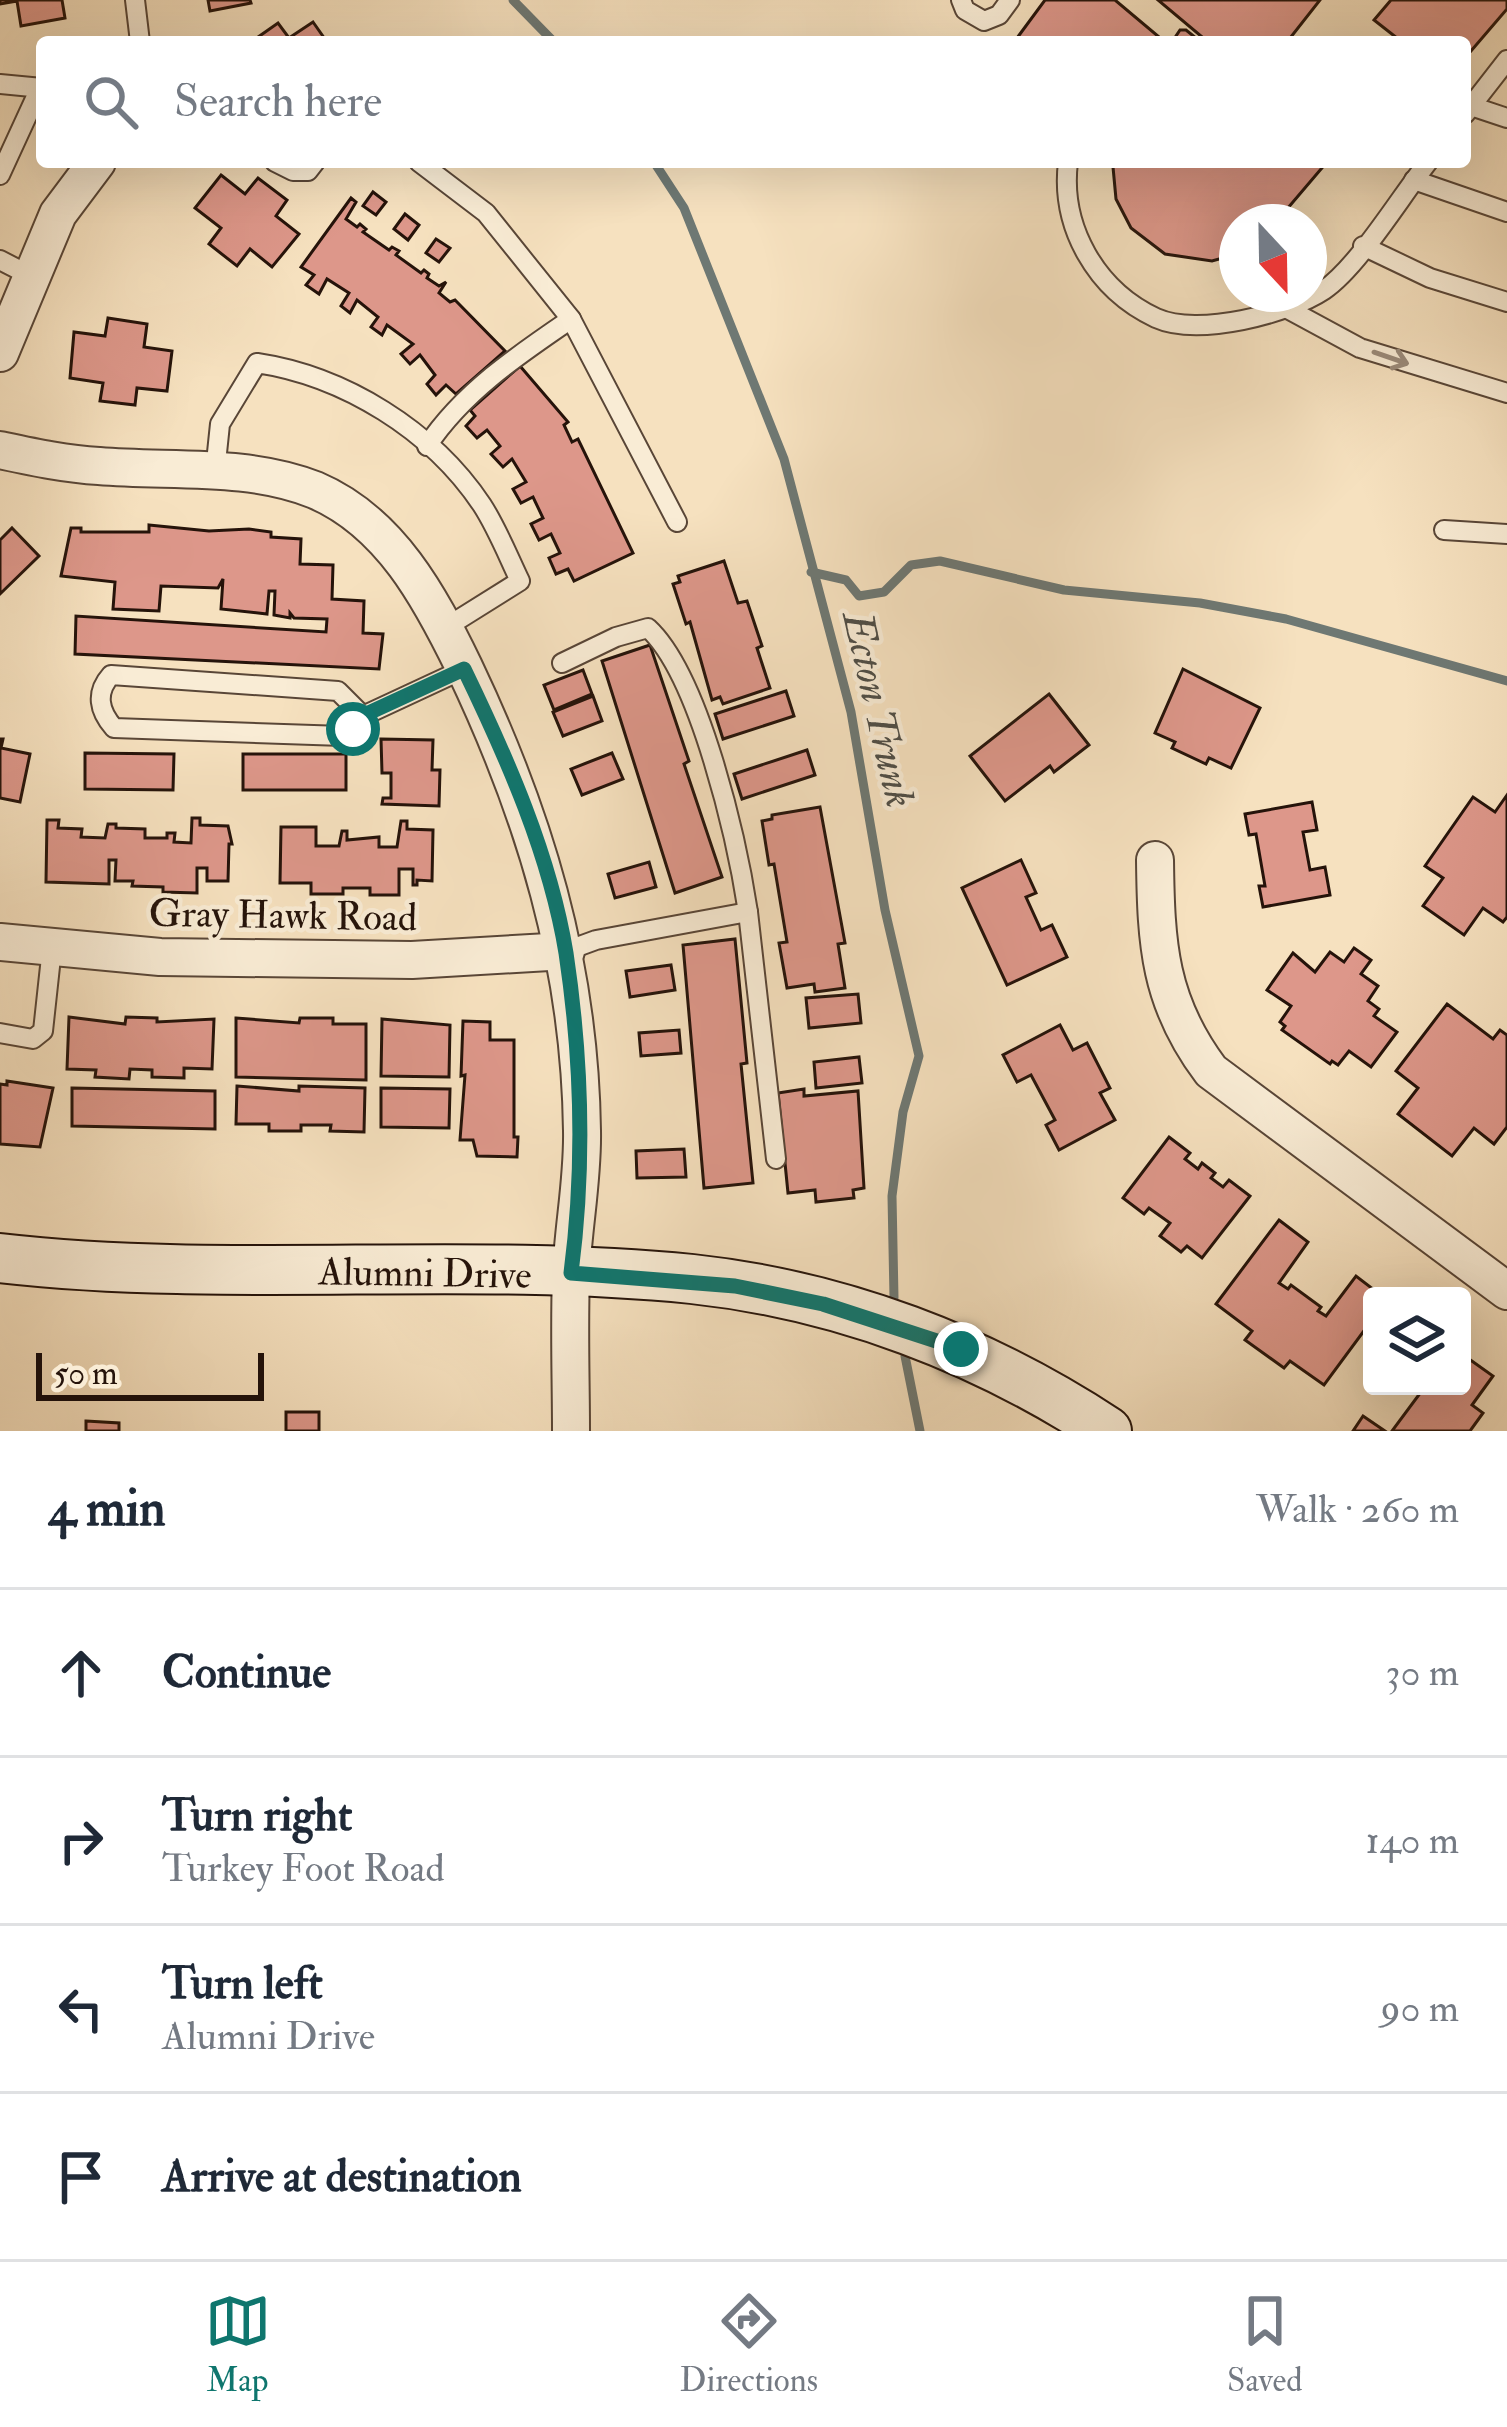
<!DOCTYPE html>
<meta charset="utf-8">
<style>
body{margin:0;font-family:"IM FELL Double Pica",serif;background:#f6f6f7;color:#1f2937}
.controls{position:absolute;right:36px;bottom:36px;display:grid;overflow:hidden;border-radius:12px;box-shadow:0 12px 48px #0002}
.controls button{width:108px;height:108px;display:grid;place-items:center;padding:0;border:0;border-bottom:3px solid #e0e1e3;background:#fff;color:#1f2937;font:60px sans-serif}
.compass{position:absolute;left:1219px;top:204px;width:108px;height:108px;border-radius:50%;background:#fff;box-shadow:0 12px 48px #0002;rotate:158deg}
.scale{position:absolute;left:36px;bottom:30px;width:228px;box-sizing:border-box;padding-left:12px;border:6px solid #25130a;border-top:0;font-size:33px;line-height:42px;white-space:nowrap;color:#25130a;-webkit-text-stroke:9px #f9ecd5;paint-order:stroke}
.stop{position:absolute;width:36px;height:36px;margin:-27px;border:9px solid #0f766e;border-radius:50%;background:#fff}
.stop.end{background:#0f766e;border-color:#fff;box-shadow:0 3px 12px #0008}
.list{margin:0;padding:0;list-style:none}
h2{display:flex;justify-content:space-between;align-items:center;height:156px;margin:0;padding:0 48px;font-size:51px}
h2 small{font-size:39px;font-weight:400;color:#747a83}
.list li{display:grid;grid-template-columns:78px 1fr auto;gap:36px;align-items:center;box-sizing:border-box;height:168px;padding:0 48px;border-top:3px solid #e0e1e3}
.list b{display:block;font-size:45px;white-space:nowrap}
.list p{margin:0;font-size:39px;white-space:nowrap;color:#747a83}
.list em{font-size:39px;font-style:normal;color:#747a83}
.icon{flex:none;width:66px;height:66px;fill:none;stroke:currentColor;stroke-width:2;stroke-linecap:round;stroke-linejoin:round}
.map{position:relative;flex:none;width:1507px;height:1431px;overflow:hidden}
.search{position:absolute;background:#fff;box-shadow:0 12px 48px #0002;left:36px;right:36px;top:36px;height:132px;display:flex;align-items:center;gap:30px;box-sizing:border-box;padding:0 42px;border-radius:12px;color:#747a83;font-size:45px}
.sheet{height:828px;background:#fff}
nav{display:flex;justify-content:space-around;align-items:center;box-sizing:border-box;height:168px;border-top:3px solid #e0e1e3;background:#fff;font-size:33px;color:#747a83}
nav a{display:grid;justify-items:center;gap:6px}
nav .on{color:#0f766e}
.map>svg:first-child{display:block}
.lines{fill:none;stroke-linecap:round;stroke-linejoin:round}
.stream{stroke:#6e7873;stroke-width:9}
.building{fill:#dd978a;stroke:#25130a;stroke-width:3}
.service-casing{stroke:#594637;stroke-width:22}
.minor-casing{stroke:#594637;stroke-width:40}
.secondary-casing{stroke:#25130a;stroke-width:52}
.service{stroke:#f9ecd5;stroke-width:18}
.minor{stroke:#f9ecd5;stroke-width:36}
.secondary{stroke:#f9ecd5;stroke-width:48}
.oneway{stroke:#9a8a7a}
.route{stroke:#0f766e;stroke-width:15}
.labels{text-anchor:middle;stroke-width:9;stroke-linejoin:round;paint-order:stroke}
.street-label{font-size:39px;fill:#25130a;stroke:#f9ecd5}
.water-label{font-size:42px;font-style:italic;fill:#4f4e47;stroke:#f9ecd5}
</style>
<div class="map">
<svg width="1507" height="1431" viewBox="0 0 1507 1431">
<rect width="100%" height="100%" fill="#f6e1bf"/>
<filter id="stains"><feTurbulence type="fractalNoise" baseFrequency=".00167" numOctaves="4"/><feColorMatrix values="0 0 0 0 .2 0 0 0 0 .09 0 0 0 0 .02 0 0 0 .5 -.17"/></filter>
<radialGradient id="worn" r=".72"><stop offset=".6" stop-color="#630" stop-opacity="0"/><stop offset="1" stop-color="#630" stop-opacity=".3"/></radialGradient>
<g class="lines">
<!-- stream -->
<g class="stream">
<polyline points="513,0 554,42"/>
<polyline points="654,162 684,208 784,459 851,712 885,910 919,1056 903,1112 892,1196 894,1298"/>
<polyline points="811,572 846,580 859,596 884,592 911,565 940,561 1064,590 1200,603 1286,619 1507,681"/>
<polyline points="905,1356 920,1431"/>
</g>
</g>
<!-- building -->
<g class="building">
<polygon points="0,0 62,0 65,18 21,26 17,1 0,4"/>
<polygon points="208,0 250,0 251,3 210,11"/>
<polygon points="1045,0 1115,0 1165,42 1023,42 1017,38"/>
<polygon points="1158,0 1320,0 1287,42 1208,42"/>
<polygon points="1391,0 1507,0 1507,9 1465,58 1465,42 1402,42 1374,20"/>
<polygon points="313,22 327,42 251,42 278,23 289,38"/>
<polygon points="1180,30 1186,30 1201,42 1172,42"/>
<polygon points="1116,162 1327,162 1276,222 1237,222 1237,254 1212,261 1165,254 1131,228 1116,199 1113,167"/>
<polygon points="221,175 245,194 258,178 287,200 276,216 299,234 272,267 250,249 237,266 209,244 221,228 195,208"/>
<polygon points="373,192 386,202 376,215 363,206"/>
<polygon points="351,198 356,202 346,219 357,227 360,224 366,229 363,232 389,250 392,247 399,251 396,255 421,273 424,270 429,274 427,278 439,286 446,282 439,293 450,302 455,300 505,351 456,394 446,385 436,395 427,384 435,375 420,355 410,364 401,354 413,344 387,325 382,335 371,327 378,317 357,300 350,313 341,306 349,293 327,279 319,294 306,285 314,275 301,267"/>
<polygon points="405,214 419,225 408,240 394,229"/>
<polygon points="436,239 450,248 439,262 426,253"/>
<polygon points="108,318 147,324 144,347 172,351 167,391 137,388 135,405 100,401 103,383 70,378 74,332 105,336"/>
<polygon points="520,366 568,422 564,425 572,442 578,439 633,553 574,581 568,569 556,574 549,558 560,553 551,534 539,540 531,524 543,518 533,497 521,503 513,489 526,482 512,459 503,467 491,454 500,446 487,430 477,438 466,426 475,416 470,410"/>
<polygon points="149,525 209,531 249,529 271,532 271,537 301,539 300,564 333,565 332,599 364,601 363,633 383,634 379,669 75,654 76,616 326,632 327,619 294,618 290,613 290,618 274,615 275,591 269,591 267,614 221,609 223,579 218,588 161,586 159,611 113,609 115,582 61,576 71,528 81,528 81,532 149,532"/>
<polygon points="12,528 39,556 0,594 0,540"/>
<polygon points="724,561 738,603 747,601 762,646 757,648 770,688 723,704 720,697 712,700 690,622 686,624 673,584 680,582 678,576"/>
<polygon points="650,645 689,761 684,764 722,877 675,893 602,661"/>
<polygon points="1183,669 1260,708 1231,768 1209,758 1206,764 1172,748 1175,742 1155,733"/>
<polygon points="583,670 592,694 554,710 544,685"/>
<polygon points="786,691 794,716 723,739 715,714"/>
<polygon points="1049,694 1089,745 1054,772 1050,766 1005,801 970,756"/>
<polygon points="593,696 602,721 563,736 553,712"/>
<polygon points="0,739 3,739 1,748 30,754 20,802 0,798"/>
<polygon points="381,739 433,740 432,770 440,770 439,806 382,804 383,798 391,798 391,773 382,773"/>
<polygon points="807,750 815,775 742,799 734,774"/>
<polygon points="85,753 174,754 173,790 85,789"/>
<polygon points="612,753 623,779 582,795 571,769"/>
<rect x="243" y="754" width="103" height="36"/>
<polygon points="1507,795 1507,917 1503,922 1483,908 1464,935 1423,906 1443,878 1425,866 1473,797 1495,812"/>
<polygon points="1312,802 1317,830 1303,832 1310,870 1325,867 1330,895 1263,907 1259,886 1265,886 1256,834 1249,835 1245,814"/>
<polygon points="820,807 845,943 838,944 845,988 815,992 814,984 787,988 779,943 787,942 774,864 769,865 762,821 772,819 772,815"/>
<polygon points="192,818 200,818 200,825 228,826 232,844 229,844 228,881 207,881 207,868 197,868 197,893 163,892 163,887 132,886 133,881 115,881 116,860 109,860 109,884 46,882 47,820 59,820 58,828 82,829 81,837 105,838 108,824 116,824 116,828 145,829 145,838 167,838 167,833 175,833 174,842 191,843"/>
<polygon points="401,821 407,821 407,829 433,830 432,881 417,880 417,885 413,885 413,869 399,869 399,895 370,895 370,888 343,888 343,894 311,894 311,883 280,883 281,827 316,827 316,846 339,846 342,831 347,831 347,840 379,837 379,847 397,847"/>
<polygon points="1021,860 1036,893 1026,897 1041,930 1052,925 1067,957 1007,985 962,888"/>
<polygon points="649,862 656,887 615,898 608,874"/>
<polygon points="735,939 747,1063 741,1064 753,1183 704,1188 683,945"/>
<polygon points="1354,948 1371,960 1361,974 1378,986 1368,1001 1379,1009 1374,1016 1397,1032 1371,1067 1349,1051 1338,1065 1332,1061 1330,1064 1282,1030 1285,1026 1280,1022 1291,1006 1267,990 1293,953 1315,972 1330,952 1344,962"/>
<polygon points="671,965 675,990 630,997 626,971"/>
<polygon points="858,994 861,1023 809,1028 806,998"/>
<polygon points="1447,1004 1493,1039 1500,1030 1507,1035 1507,1127 1494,1144 1474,1128 1452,1156 1398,1114 1418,1088 1396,1071"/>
<polygon points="69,1017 125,1024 126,1017 157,1018 157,1022 214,1019 212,1069 184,1068 184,1078 152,1077 152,1070 130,1069 129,1079 95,1077 96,1070 67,1069"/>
<polygon points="236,1018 299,1023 300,1018 333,1018 333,1024 366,1024 366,1080 236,1077"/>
<polygon points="382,1019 450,1025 449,1077 381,1076"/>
<polygon points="463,1021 490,1022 490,1040 514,1040 514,1137 518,1137 517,1157 477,1156 473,1140 460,1140 465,1075 461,1076"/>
<polygon points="1060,1025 1073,1050 1087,1043 1110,1088 1100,1093 1115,1120 1059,1150 1046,1125 1055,1120 1031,1075 1017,1082 1003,1055"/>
<polygon points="679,1030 681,1053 641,1056 639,1033"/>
<polygon points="859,1057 862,1083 816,1088 814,1062"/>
<polygon points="7,1081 53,1088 40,1147 0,1144 0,1084 7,1085"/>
<polygon points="237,1086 299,1091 299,1086 365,1088 364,1132 330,1131 331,1125 301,1125 301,1131 269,1131 269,1124 236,1124"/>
<polygon points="72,1088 215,1091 215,1129 72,1126"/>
<polygon points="381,1088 450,1089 449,1128 381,1127"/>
<polygon points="804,1089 804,1096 858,1091 864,1188 853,1190 854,1198 816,1202 815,1190 788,1193 778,1093"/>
<polygon points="1169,1137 1190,1153 1185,1159 1198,1169 1202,1163 1215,1173 1211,1178 1223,1187 1229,1180 1250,1196 1202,1258 1187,1246 1181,1252 1160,1236 1170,1223 1149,1208 1144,1214 1123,1198"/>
<polygon points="684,1149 686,1177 637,1178 636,1151"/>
<polygon points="1279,1220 1308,1242 1279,1283 1288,1289 1291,1285 1321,1307 1318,1311 1326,1316 1356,1276 1382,1296 1372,1296 1372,1320 1324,1385 1290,1361 1284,1368 1245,1340 1252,1331 1216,1304"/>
<polygon points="1462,1354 1493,1376 1472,1405 1483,1413 1470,1431 1392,1431 1421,1392 1413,1386 1462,1386"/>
<rect x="286" y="1412" width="33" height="19"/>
<polygon points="1363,1416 1385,1431 1353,1431"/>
<polygon points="86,1421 119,1423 119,1431 86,1431"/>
</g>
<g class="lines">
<defs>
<g id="service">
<polyline points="135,0 140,42"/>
<polyline points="961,0 965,10 984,21 999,15 1010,0"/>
<polyline points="0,84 42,88"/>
<polyline points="1471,106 1507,118"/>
<polyline points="1465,114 1507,60"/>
<polyline points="275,162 293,171 308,171 315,162"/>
<polyline points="419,162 486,213 571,319"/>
<path d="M1068 162C1060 227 1096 290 1156 318 1198 337 1288 314 1324 290 1358 267 1401 196 1428 162"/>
<polyline points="0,175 40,88"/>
<polyline points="1414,180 1507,212"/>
<polyline points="1363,246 1430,278 1507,302"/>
<polyline points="0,260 29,275"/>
<polyline points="1286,308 1360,348 1507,393"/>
<path d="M427 446C463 392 518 355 571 319L677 522"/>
<path d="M215 472 220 424 257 363C344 376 432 430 482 505 497 528 508 556 520 581L445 628"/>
<polyline points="1444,530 1507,534"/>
<path d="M562 663 616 637 648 628C700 676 737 840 748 912"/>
<path d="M363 716 338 691 111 675C95 693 99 711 114 728L343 736 363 716 464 669"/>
<polyline points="566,951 596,940 748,912 776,1159"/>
<polyline points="0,1033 33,1039 43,1031 52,948"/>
</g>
<g id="minor">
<polyline points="0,353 58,214 97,162"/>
<path d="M0 450C33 457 65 464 99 466 169 472 248 463 315 490 390 522 430 597 464 667 535 816 580 965 582 1131 583 1180 573 1227 571 1276 569 1328 571 1380 571 1431"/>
<path d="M1155 860C1156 944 1159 1002 1211 1071L1507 1291"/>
<polyline points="0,942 160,957 412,960 566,951"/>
</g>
<path id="secondary" d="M0 1258C229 1284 463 1256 692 1279 841 1295 982 1349 1107 1431"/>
</defs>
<!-- service casing -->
<use href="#service" class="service-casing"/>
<!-- minor casing -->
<use href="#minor" class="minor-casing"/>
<!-- secondary casing -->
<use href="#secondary" class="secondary-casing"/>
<!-- service -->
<use href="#service" class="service"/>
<!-- minor -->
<use href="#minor" class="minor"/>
<!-- secondary -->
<use href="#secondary" class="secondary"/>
</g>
<!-- one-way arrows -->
<defs><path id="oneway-shaft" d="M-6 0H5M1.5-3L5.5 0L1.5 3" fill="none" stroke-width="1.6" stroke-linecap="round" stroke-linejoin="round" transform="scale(3)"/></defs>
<use class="oneway" href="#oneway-shaft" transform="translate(1391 358) rotate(19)"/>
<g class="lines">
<!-- route -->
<path class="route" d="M353 729 362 716 464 669C507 758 550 855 566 953 582 1060 585 1166 571 1273L735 1286 823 1304 961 1349"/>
</g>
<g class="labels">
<!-- street labels -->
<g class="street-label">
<text transform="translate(283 914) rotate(1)" y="14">Gray Hawk Road</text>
<text transform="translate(425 1272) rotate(1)" y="14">Alumni Drive</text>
</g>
<!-- water labels -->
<g class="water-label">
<text transform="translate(880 709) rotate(77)" y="15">Ecton Trunk</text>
</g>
</g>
<rect width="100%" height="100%" filter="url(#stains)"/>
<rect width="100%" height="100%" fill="url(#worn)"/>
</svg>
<div class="controls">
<button><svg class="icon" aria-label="layers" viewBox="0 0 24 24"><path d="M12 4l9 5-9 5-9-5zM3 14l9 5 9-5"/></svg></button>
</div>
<svg class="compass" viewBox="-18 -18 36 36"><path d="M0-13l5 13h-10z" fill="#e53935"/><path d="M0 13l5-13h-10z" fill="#747a83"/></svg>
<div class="scale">50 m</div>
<div class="stop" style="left:353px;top:729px"></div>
<div class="stop end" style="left:961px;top:1349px"></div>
<div class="search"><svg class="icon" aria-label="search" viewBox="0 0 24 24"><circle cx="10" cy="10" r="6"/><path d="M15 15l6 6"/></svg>Search here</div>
</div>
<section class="sheet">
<h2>4 min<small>Walk · 260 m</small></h2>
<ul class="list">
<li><svg class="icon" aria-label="ahead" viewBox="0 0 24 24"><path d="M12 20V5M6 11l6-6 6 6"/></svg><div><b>Continue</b></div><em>30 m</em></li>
<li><svg class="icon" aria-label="right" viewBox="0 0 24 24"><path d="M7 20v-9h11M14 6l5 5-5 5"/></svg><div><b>Turn right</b><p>Turkey Foot Road</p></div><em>140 m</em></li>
<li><svg class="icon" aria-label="left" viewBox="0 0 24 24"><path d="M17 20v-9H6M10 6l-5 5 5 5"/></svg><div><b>Turn left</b><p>Alumni Drive</p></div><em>90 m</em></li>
<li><svg class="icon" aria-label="arrive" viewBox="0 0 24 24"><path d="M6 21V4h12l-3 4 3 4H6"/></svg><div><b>Arrive at destination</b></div></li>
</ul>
</section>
<nav>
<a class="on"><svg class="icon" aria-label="map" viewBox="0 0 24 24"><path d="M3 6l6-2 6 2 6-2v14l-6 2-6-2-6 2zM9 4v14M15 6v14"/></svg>Map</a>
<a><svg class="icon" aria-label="directions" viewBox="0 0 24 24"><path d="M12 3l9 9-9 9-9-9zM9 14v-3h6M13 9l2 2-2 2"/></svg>Directions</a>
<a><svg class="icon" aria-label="saved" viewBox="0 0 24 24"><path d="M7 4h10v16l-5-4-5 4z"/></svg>Saved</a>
</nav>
